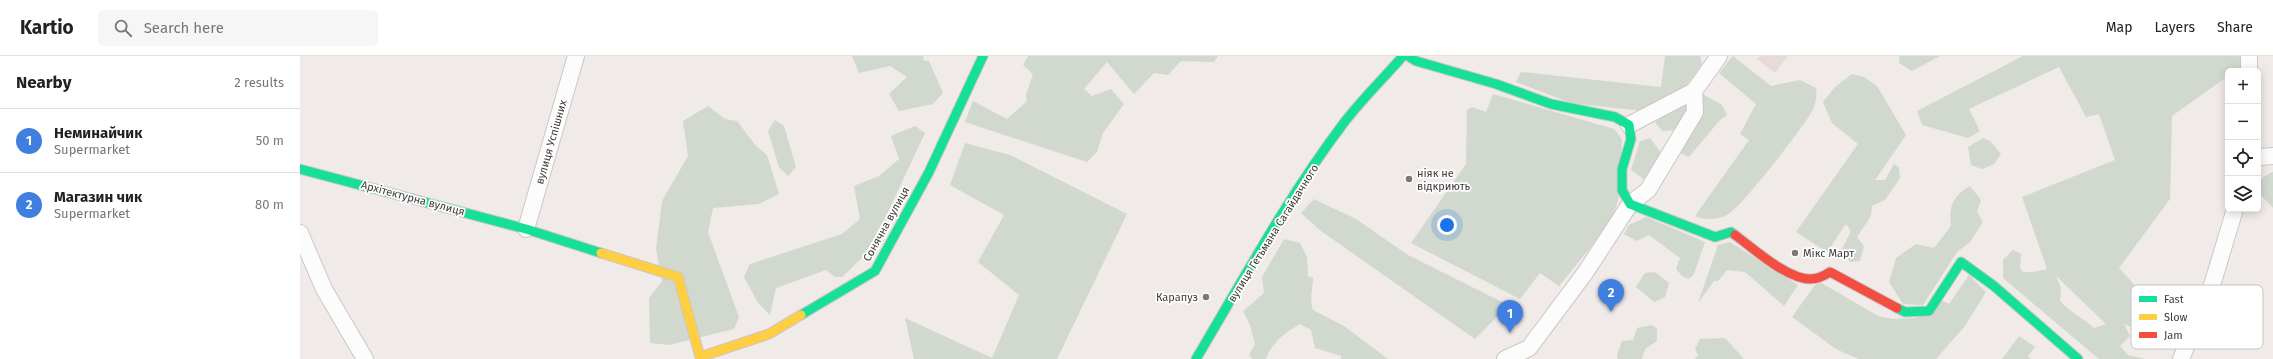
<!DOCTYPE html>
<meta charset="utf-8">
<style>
body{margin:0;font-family:"Fira Sans",sans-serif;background:#f6f6f6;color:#222}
.controls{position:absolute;right:12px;top:12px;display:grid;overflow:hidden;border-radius:6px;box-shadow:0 2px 10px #0003}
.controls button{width:36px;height:36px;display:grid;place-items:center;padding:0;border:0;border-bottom:1px solid #e0e0e0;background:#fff;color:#222;font:20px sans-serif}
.you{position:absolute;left:1147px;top:169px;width:14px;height:14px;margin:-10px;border:3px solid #fff;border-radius:50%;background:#1a73e8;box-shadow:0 0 0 6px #1a73e833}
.badge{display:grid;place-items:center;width:26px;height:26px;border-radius:50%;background:#7d7876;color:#fff;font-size:13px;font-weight:700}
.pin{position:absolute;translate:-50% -33px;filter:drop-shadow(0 1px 2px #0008)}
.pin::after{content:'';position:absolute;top:21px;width:14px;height:12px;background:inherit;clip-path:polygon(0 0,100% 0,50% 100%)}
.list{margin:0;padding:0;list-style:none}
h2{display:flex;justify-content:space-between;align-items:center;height:52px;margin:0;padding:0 16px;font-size:17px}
h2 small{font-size:13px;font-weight:400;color:#767676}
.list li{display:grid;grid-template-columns:26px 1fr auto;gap:12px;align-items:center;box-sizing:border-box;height:64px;padding:0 16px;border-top:1px solid #e0e0e0}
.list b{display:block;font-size:15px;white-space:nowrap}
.list p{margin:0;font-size:13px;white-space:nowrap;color:#767676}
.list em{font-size:13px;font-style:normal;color:#767676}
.icon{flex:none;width:22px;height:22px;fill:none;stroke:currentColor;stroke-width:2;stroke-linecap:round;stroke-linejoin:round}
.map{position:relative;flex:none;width:1973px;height:303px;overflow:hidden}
header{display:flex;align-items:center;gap:24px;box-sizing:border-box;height:56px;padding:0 20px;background:#fff;border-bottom:1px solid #e0e0e0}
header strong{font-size:19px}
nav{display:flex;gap:22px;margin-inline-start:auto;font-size:14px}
.search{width:280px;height:36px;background:#f6f6f6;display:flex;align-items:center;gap:10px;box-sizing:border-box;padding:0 14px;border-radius:6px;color:#767676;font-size:15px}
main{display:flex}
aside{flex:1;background:#fff}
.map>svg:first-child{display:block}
.built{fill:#e8dbd5}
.green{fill:#d1d8ce;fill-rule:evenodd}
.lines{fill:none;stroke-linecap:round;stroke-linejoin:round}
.street-casing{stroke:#ccc7c6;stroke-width:18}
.fast-casing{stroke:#ccc7c6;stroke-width:11}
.slow-casing{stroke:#ccc7c6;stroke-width:11}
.jam-casing{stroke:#ccc7c6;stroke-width:11}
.street{stroke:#fdfcfc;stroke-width:16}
.fast{stroke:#16e098;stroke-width:9}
.slow{stroke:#ffcf43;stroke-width:9}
.jam{stroke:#f24e42;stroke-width:9}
.poi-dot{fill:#7d7876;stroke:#fff;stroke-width:1.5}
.labels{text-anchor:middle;stroke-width:3.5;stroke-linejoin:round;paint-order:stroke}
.street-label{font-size:11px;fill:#3f3a39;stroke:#fff}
.poi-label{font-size:11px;fill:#3f3a39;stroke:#fff;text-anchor:start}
.key{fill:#fff;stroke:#c5c4c4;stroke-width:1}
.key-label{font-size:11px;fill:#3f3a39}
</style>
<header>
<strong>Kartio</strong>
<div class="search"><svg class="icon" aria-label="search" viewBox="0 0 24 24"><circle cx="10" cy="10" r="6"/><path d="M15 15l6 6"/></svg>Search here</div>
<nav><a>Map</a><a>Layers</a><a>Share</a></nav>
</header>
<main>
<aside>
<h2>Nearby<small>2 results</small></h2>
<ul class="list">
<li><span class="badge" style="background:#3f7fe0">1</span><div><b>Неминайчик</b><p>Supermarket</p></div><em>50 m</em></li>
<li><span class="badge" style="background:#3f7fe0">2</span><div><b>Магазин чик</b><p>Supermarket</p></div><em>80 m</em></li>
</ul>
</aside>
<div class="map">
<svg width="1973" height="303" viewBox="0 0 1973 303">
<rect width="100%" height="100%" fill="#f0eae8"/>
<!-- built -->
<polygon class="built" points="1460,0 1488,0 1475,17 1457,3"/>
<!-- green -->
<g class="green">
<polygon points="552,0 623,0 624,2 622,4 629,5 643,37 633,48 599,55 589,38 607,21 590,10 559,17"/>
<polygon points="728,0 918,0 914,6 881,5 868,19 854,17 834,38 807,6 784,33 792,40 811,33 824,48 803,77 797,96 787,106 665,66 673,45 707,63 727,45 726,39 733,18 723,9"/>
<polygon points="1365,0 1400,0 1402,8 1383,34 1342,55 1271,47 1216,26 1221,16 1361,31"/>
<path d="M1433 0 1471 30 1500 24 1516 32C1517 39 1516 48 1512 55 1503 72 1441 152 1427 159 1416 164 1405 164 1395 160L1449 84 1440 78 1456 48 1419 17Z"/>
<polygon points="1600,0 1640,0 1612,15 1599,7"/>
<path d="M1723 0H1943V10L1935 15H1928V20L1872 60 1870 143 1819 212 1855 251 1838 274 1824 268 1830 280 1820 290 1828 299 1845 303H1799L1703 222V204L1713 194 1721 198 1720 211 1723 216H1733L1747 213 1722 141 1815 104 1799 58 1786 61 1759 11 1669 53 1680 75 1668 82 1622 69 1617 55ZM1756 220 1806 268 1794 272C1783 262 1770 256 1760 245L1761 232Z"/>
<polygon points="1552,18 1564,21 1577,30 1606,79 1575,124 1585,124 1594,108 1599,111 1600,122 1585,144 1572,150 1571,160 1557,181 1564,190 1560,205 1550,206 1542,193 1551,175 1546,168 1527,196 1496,176 1558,88 1532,67 1523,46 1536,30"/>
<polygon points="1399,36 1422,49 1427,59 1420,64 1389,101 1377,95 1378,74 1362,75 1355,66 1376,49"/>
<polygon points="1193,38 1314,73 1322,83 1319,140 1312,165 1259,230 1240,217 1220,243 1111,187 1166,108 1167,54 1172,51 1186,56"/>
<polygon points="408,50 425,63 437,65 456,90 467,99 479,138 459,148 413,152 408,176 439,261 434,273 369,289 350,287 349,242 362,225 356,193 362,145 388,100 383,65"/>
<polygon points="475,64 484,70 496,111 488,120 479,111 468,75"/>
<polygon points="615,70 625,77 588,156 564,200 542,221 535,221 526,214 476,232 470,259 458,247 444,221 450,208 542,178 560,163 554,130 579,120 599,103 591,80"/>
<polygon points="1350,82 1364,101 1345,124 1331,114 1340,85"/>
<polygon points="1683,82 1690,85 1701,98 1694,108 1682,113 1671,109 1668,91"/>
<polygon points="665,87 710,99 827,158 757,303 614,303 605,262 692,302 719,239 678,206 704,159 650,129"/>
<path d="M1973 116V152L1958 136C1958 124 1963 120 1973 116Z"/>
<path d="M1670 130 1681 144 1677 155 1683 166 1670 186 1657 196 1623 249 1603 248 1589 226 1596 202 1616 188 1634 192 1651 170C1649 150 1652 141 1670 130Z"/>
<polygon points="1014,143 1056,163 1108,199 1208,249 1175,283 1021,175 1001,157"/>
<polygon points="1346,161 1405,186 1394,218 1389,223 1383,221 1376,213 1380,202 1349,179 1337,185 1324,178 1329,169"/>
<path d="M984 183 1000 187 1007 201 1008 220 1013 222C1013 236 1009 239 1013 254L1044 270 1088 303H1041V300L1015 292 1011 274 1000 268C986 276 971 287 966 303H952L949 299 955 288 950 269 943 255 964 237 962 221Z"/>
<polygon points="1430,186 1498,229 1484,250 1445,216 1427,214 1418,225 1414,225 1398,247 1418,189"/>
<polygon points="1355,216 1369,227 1365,241 1354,246 1336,231 1345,217"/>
<polygon points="1669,219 1686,236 1665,270 1636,303 1558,303 1536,293 1492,261 1518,225 1578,260 1592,263 1616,262 1639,243 1649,248"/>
<polygon points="1352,269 1357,273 1357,285 1345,293 1342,303 1318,303 1317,299 1322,285 1333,284 1337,272"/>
<polygon points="1719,280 1735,291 1728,300 1731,303 1702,303"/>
<polygon points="1425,282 1444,303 1395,303 1398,299 1395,293 1400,283"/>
</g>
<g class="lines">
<defs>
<g id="street">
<polyline points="1949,15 1949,0"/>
<polyline points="1329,69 1394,35 1419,0"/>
<polyline points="1958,101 1973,100"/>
<polyline points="226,173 276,0"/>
<polyline points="0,177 24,233 65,303"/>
<polyline points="1205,303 1229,292 1285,217 1330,148 1348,134 1395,56 1394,35"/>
<polyline points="1881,303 1913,226 1935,153"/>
</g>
<g id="fast">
<polyline points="1108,0 1116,5 1196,28 1251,48 1315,61 1329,69 1331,83 1322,113 1322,134 1330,148 1415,181 1431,176 1435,179"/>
<polyline points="0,113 226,173 301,197"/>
<polyline points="1597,252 1605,256 1629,255 1661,206 1694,230 1778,303"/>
<polyline points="501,259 575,215 629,116 683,0"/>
<path d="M896 303C943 224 987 142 1043 68 1061 44 1083 23 1103 0"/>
</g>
<polyline id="slow" points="301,197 378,221 400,301 469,278 501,259"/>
<path id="jam" d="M1435 179C1454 193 1487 223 1510 223 1517 223 1524 220 1530 216L1597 252"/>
</defs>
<!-- street casing -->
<use href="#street" class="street-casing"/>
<!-- fast casing -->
<use href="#fast" class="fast-casing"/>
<!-- slow casing -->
<use href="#slow" class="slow-casing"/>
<!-- jam casing -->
<use href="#jam" class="jam-casing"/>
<!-- street -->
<use href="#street" class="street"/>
<!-- fast -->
<use href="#fast" class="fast"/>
<!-- slow -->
<use href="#slow" class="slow"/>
<!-- jam -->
<use href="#jam" class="jam"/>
</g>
<!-- markers -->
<g class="poi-dot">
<circle cx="1109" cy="123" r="4"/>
<circle cx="1495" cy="197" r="4"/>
<circle cx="906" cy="241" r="4"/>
</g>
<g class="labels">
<!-- street labels -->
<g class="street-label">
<text transform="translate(251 86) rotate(-74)" y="4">вулиця Успішних</text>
<text transform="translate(113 142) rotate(15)" y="4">Архітектурна вулиця</text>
<text transform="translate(586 168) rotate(-61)" y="4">Сонячна вулиця</text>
<text transform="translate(973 177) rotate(-58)" y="4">вулиця Гетьмана Сагайдачного</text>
</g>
<!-- poi labels -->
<g class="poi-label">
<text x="1117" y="121">ніяк не<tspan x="1117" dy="13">відкриють</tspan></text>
<text x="1503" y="201">Мікс Март</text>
<text x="898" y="245" text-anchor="end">Карапуз</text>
</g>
</g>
<!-- legend -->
<rect x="1831" y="229" width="132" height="64" rx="6" class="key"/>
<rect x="1839" y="240" width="18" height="6" fill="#16e098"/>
<rect x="1839" y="258" width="18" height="6" fill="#ffcf43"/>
<rect x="1839" y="276" width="18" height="6" fill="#f24e42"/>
<g class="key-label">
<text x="1864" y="247">Fast</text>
<text x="1864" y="265">Slow</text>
<text x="1864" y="283">Jam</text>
</g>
</svg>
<div class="controls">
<button>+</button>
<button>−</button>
<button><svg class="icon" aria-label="locate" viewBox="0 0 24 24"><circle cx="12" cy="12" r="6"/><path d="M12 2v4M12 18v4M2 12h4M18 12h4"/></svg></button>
<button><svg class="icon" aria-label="layers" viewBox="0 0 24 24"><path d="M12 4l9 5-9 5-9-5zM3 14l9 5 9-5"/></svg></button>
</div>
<div class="you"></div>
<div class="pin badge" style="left:1210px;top:277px;background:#3f7fe0">1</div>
<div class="pin badge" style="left:1311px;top:256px;background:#3f7fe0">2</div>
</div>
</main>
